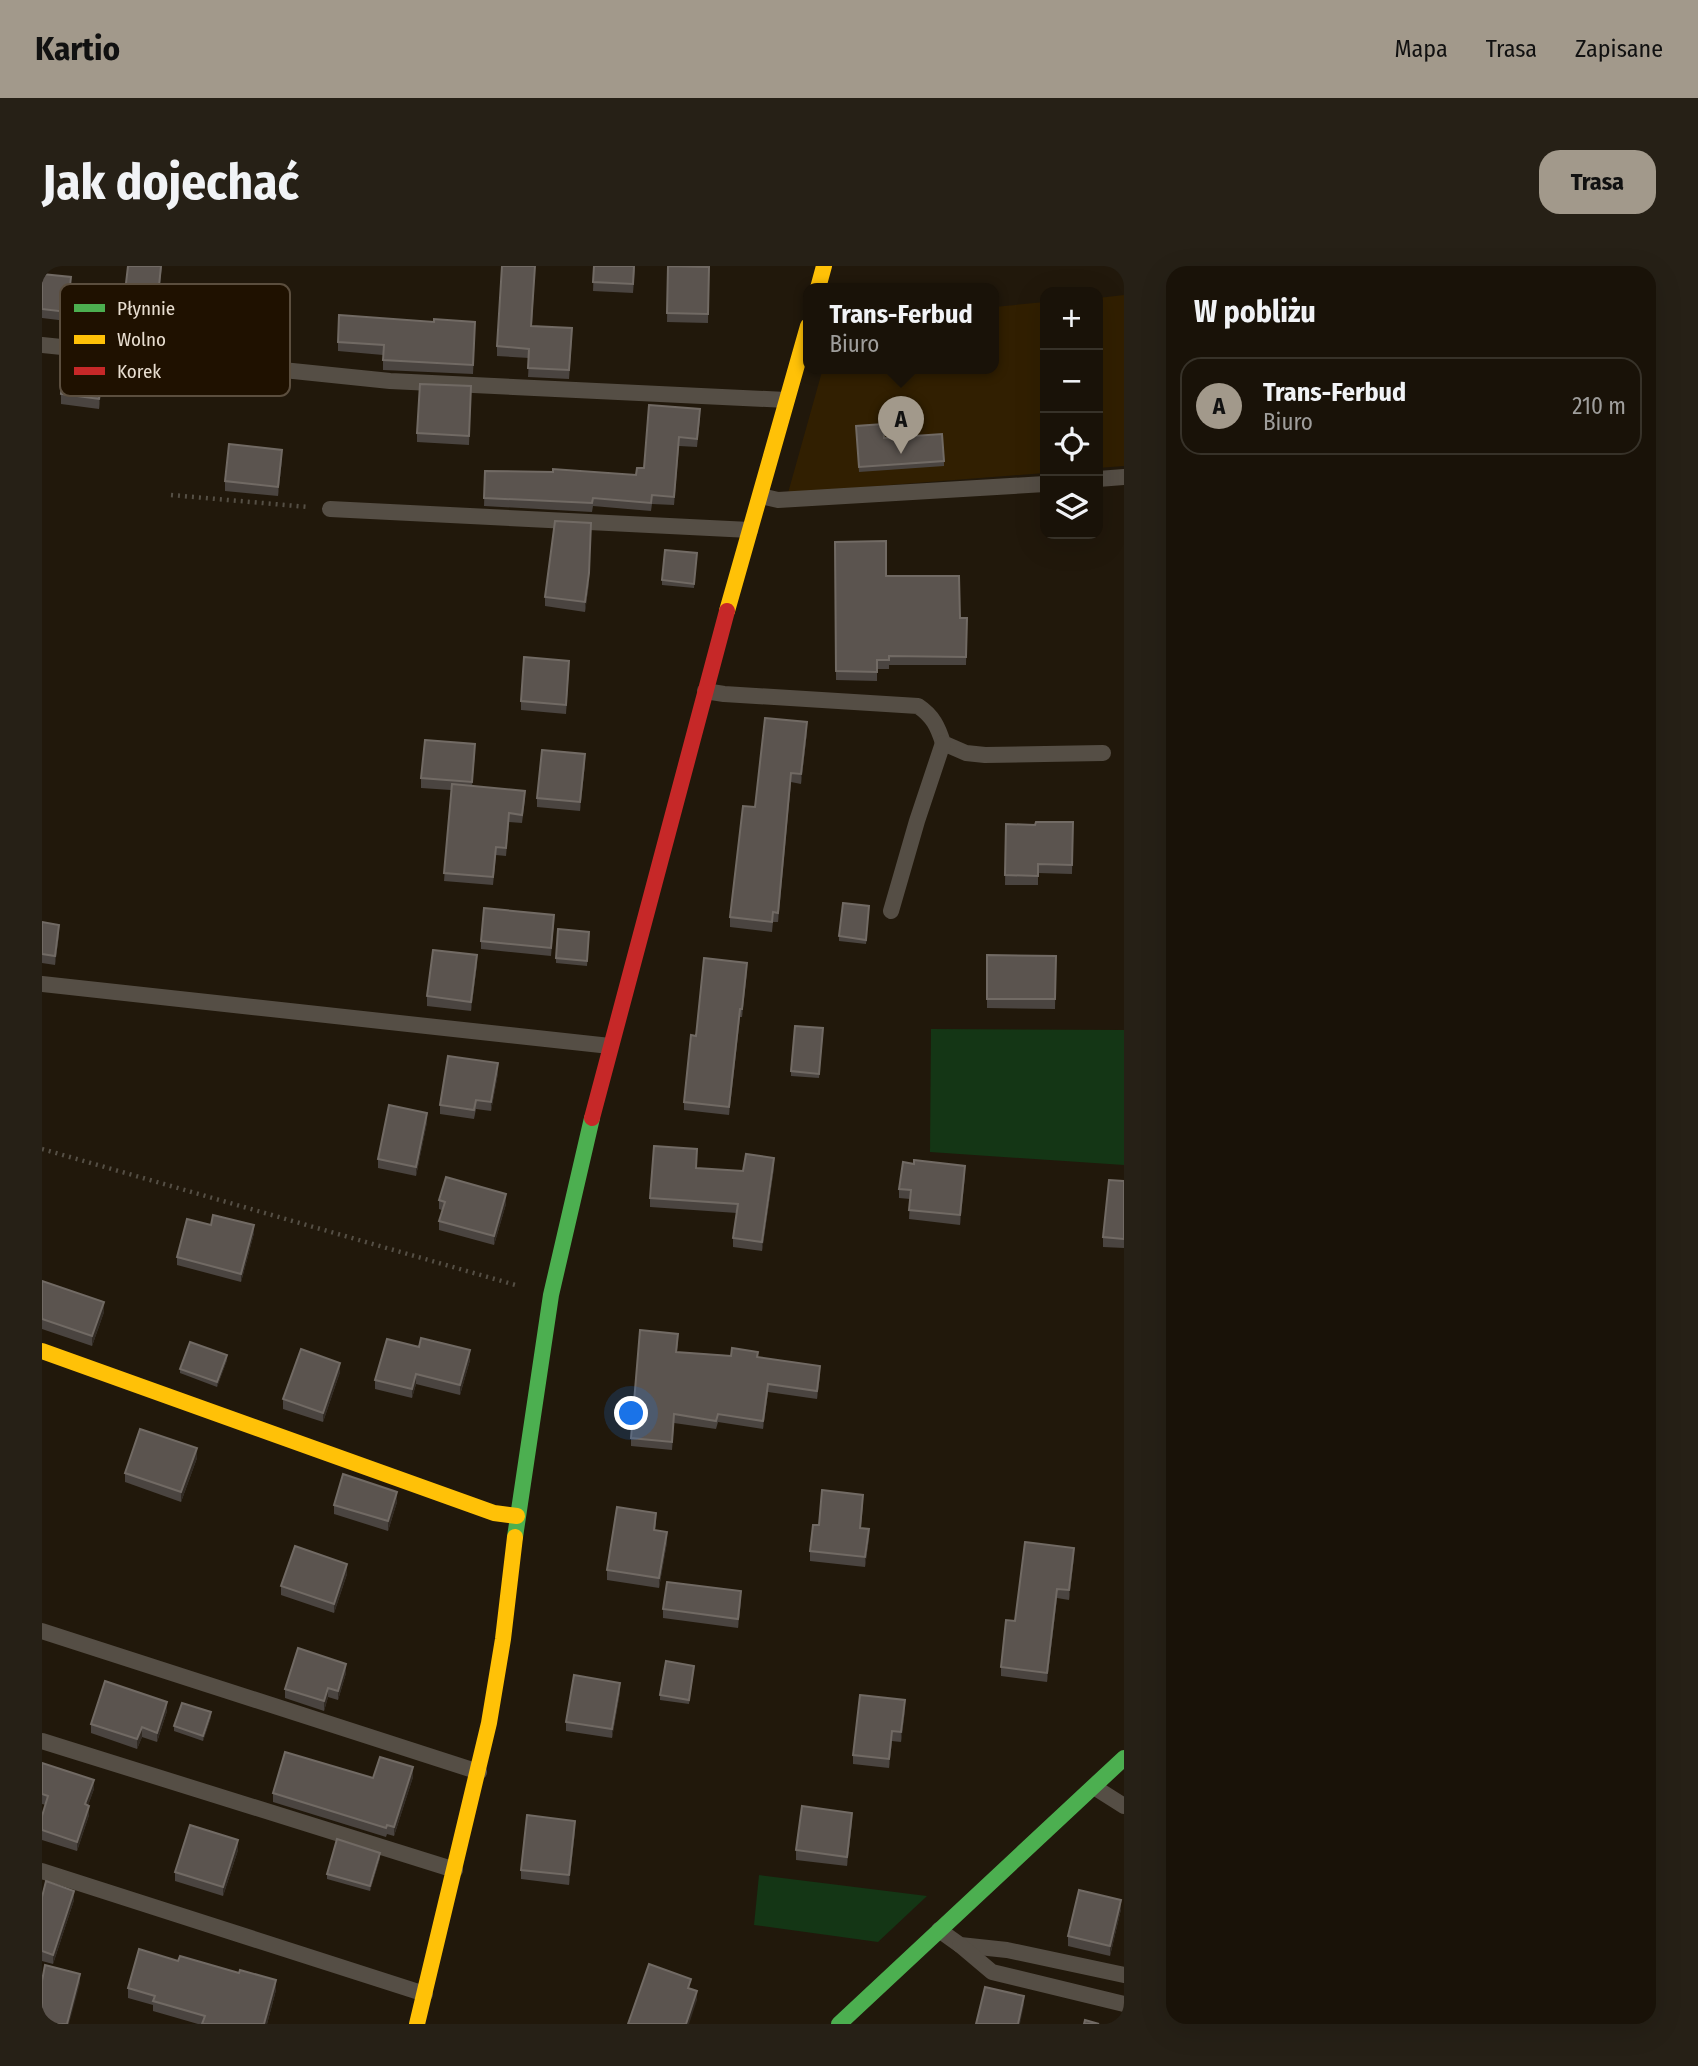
<!DOCTYPE html>
<html lang="pl">
<meta charset="utf-8">
<style>
body{margin:0;font-family:"Fira Sans Condensed",sans-serif;background:#262016;color:#f1f3f6}
.controls{position:absolute;right:21px;top:21px;display:grid;overflow:hidden;border-radius:14px;box-shadow:0 7px 28px #0002}
.controls button{width:63px;height:63px;display:grid;place-items:center;padding:0;border:0;border-bottom:2px solid #373229;background:#191208;color:#f1f3f6;font:35px sans-serif}
.you{position:absolute;left:590px;top:1148px;width:24px;height:24px;margin:-18px;border:5px solid #fff;border-radius:50%;background:#1a73e8;box-shadow:0 0 0 10px #1a73e833}
.badge{display:grid;place-items:center;width:46px;height:46px;border-radius:50%;background:#a2998b;color:#111;font-size:23px;font-weight:700}
.pin{position:absolute;translate:-50% -58px;filter:drop-shadow(0 2px 4px #0008)}
.pin::after{content:'';position:absolute;top:37px;width:24px;height:21px;background:inherit;clip-path:polygon(0 0,100% 0,50% 100%)}
.popup{position:absolute;left:761px;top:17px;width:196px;height:91px;box-sizing:border-box;display:grid;place-content:center;border-radius:14px;background:#191208;filter:drop-shadow(0 2px 5px #0005);font-size:23px;white-space:nowrap;color:#9f9e9c}
.popup b{font-size:26px;color:#f1f3f6}
.popup::after{content:'';position:absolute;left:50%;top:100%;margin-left:-14px;border:14px solid transparent;border-top-color:#191208}
.list{margin:0;padding:0;list-style:none}
h2{display:flex;justify-content:space-between;align-items:center;height:91px;margin:0;padding:0 28px;font-size:30px}
h2 small{font-size:23px;font-weight:400;color:#9f9e9c}
.list li{display:grid;grid-template-columns:46px 1fr auto;gap:21px;align-items:center;box-sizing:border-box;height:98px;margin:0 14px 14px;padding:0 14px;border:2px solid #373229;border-radius:21px}
.list b{display:block;font-size:26px;white-space:nowrap}
.list p{margin:0;font-size:23px;white-space:nowrap;color:#9f9e9c}
.list em{font-size:23px;font-style:normal;color:#9f9e9c}
.icon{flex:none;width:38px;height:38px;fill:none;stroke:currentColor;stroke-width:2;stroke-linecap:round;stroke-linejoin:round}
.map{position:relative;flex:none;width:1082px;height:1758px;overflow:hidden;border-radius:21px}
header{display:flex;align-items:center;gap:42px;box-sizing:border-box;height:98px;padding:0 35px;background:#a2998b;color:#111}
header strong{font-size:33px}
nav{display:flex;gap:38px;margin-inline-start:auto;font-size:24px}
.intro{display:flex;align-items:center;justify-content:space-between;box-sizing:border-box;height:168px;padding:0 42px}
h1{margin:0;font-size:49px}
.button{padding:18px 32px;border-radius:21px;background:#a2998b;color:#111;font-size:24px;font-weight:700}
main{display:flex;gap:42px;padding:0 42px}
aside{flex:1;background:#191208;border-radius:21px;box-shadow:0 7px 28px #0002}
.map>svg:first-child{display:block}
.built{fill:#311f01}
.green{fill:#143615}
.lines{fill:none;stroke-linecap:round;stroke-linejoin:round}
.path{stroke:#554f45;stroke-width:4.5;stroke-dasharray:2 5;stroke-linecap:butt}
.lane{stroke:#554e45;stroke-width:16}
.fast{stroke:#4caf50;stroke-width:16}
.slow{stroke:#ffc107;stroke-width:16}
.jam{stroke:#c62828;stroke-width:16}
.wall{fill:#4a4440}
.shaded-wall{fill:#322b24}
.building{fill:#5b544f;stroke:#716a64;stroke-width:2}
.key{fill:#1f1100;stroke:#5b4e3e;stroke-width:2}
.key-label{font-size:19px;fill:#e8ded0}
</style>
<header>
<strong>Kartio</strong>
<nav><a>Mapa</a><a>Trasa</a><a>Zapisane</a></nav>
</header>
<div class="intro"><h1>Jak dojechać</h1><a class="button">Trasa</a></div>
<main>
<div class="map">
<svg width="1082" height="1758" viewBox="0 0 1082 1758">
<rect width="100%" height="100%" fill="#21180b"/>
<!-- built -->
<g class="built">
<polygon points="1082,29 1082,200 1056,202 1056,32"/>
<polygon points="1003,36 1003,207 746,227 781,102 952,102 952,41"/>
</g>
<!-- green -->
<g class="green">
<polygon points="889,763 1082,764 1082,899 888,886"/>
<polygon points="717,1609 885,1630 836,1676 712,1659"/>
</g>
<g class="lines">
<!-- path -->
<g class="path">
<polyline points="129,229 266,241"/>
<polyline points="0,883 477,1020"/>
</g>
<!-- lane -->
<g class="lane">
<polyline points="0,79 348,115 744,134"/>
<polyline points="1056,213 1082,211"/>
<polyline points="719,230 736,234 1003,218"/>
<polyline points="288,243 708,264"/>
<path d="M663 425 682 428 876 440C891 450 896 461 901 477L924 487 943 489 1061 487"/>
<polyline points="849,645 875,555 901,477"/>
<polyline points="0,718 568,780"/>
<polyline points="0,1365 437,1506"/>
<polyline points="0,1475 413,1604"/>
<polyline points="1052,1521 1082,1540"/>
<polyline points="0,1605 383,1728"/>
<polyline points="897,1664 918,1679 965,1684 1082,1709"/>
<polyline points="918,1679 950,1706 1082,1738"/>
</g>
<!-- fast -->
<g class="fast">
<polyline points="473,1271 509,1029 550,852"/>
<polyline points="797,1758 1082,1492"/>
</g>
<!-- slow -->
<g class="slow">
<polyline points="776,22 782,0"/>
<polyline points="685,345 766,60"/>
<polyline points="0,1085 452,1247 475,1250"/>
<polyline points="375,1758 447,1457 461,1373 473,1271"/>
</g>
<!-- jam -->
<polyline class="jam" points="550,852 685,345"/>
</g>
<!-- wall -->
<g class="wall">
<polygon points="0,0 1,0 0,8 29,21 25,55 0,52"/>
<polygon points="120,0 116,35 83,31 83,26"/>
<polygon points="493,0 490,60 530,72 527,113 486,111 487,92 455,90 455,80"/>
<polygon points="552,0 593,0 591,27 551,25"/>
<polygon points="626,0 667,1 666,57 625,56"/>
<polygon points="392,56 433,65 431,108 341,104 341,89 296,85 296,76"/>
<polygon points="62,98 57,143 19,138 19,128"/>
<polygon points="429,129 427,179 375,176 375,167"/>
<polygon points="658,152 655,181 637,180 632,239 610,238 609,245 551,240 550,246 442,240 443,205 594,209"/>
<polygon points="814,160 902,195 902,200 817,206"/>
<polygon points="240,193 236,230 183,225 183,215"/>
<polygon points="793,276 844,310 918,352 925,352 924,399 847,399 847,403 835,403 835,415 794,414"/>
<polygon points="655,287 652,322 620,319 620,314"/>
<polygon points="547,317 543,346 503,340 503,331"/>
<polygon points="527,404 524,448 479,444 479,435"/>
<polygon points="765,466 759,518 749,516 736,656 731,656 730,666 688,661 688,651 713,541"/>
<polygon points="433,487 430,520 483,533 480,557 467,556 464,590 454,589 451,619 402,615 409,524 379,522 379,512"/>
<polygon points="543,497 538,545 495,541 495,532"/>
<polygon points="1031,556 1030,608 996,607 996,619 963,619 964,558 993,559"/>
<polygon points="827,640 824,678 797,675 797,670"/>
<polygon points="0,656 17,668 13,699 0,697"/>
<polygon points="512,656 509,690 439,683 439,675"/>
<polygon points="547,666 545,700 514,697 514,692"/>
<polygon points="945,689 1014,690 1013,743 945,742"/>
<polygon points="435,698 429,745 385,740 385,730"/>
<polygon points="705,705 700,751 698,751 687,849 642,844 642,836 654,770"/>
<polygon points="781,767 777,812 749,810 749,805"/>
<polygon points="456,807 449,845 434,843 432,853 398,848 398,839"/>
<polygon points="385,856 374,910 336,902 336,893"/>
<polygon points="655,893 655,902 701,905 732,902 720,985 691,981 691,972 695,947 608,941 608,932"/>
<polygon points="872,898 923,909 918,959 867,953 868,933 857,932 857,923"/>
<polygon points="1082,915 1082,982 1061,981 1061,971"/>
<polygon points="397,934 464,938 452,979 397,964 397,955 400,944 397,943"/>
<polygon points="169,959 212,967 199,1016 135,999 135,991"/>
<polygon points="0,1015 62,1046 50,1080 0,1063"/>
<polygon points="636,1076 635,1086 716,1091 778,1109 775,1133 726,1126 721,1163 676,1156 674,1163 632,1157 630,1184 589,1180 589,1172"/>
<polygon points="185,1094 175,1121 138,1107 138,1103"/>
<polygon points="428,1094 418,1129 374,1118 370,1132 333,1123 333,1114"/>
<polygon points="298,1106 281,1156 241,1143 241,1133"/>
<polygon points="155,1192 139,1236 83,1216 83,1207"/>
<polygon points="355,1236 346,1265 292,1248 292,1239"/>
<polygon points="821,1238 819,1262 827,1272 823,1301 768,1295 768,1285 777,1259"/>
<polygon points="614,1256 613,1265 625,1276 617,1322 565,1314 565,1304"/>
<polygon points="1032,1291 1027,1334 1015,1332 1005,1416 959,1410 959,1401 973,1355"/>
<polygon points="305,1308 292,1347 239,1329 239,1320"/>
<polygon points="699,1335 696,1362 621,1352 621,1343"/>
<polygon points="652,1404 647,1438 618,1434 618,1429"/>
<polygon points="304,1407 296,1434 286,1431 282,1445 243,1432 243,1423"/>
<polygon points="578,1426 570,1472 524,1465 524,1456"/>
<polygon points="863,1444 859,1476 850,1475 847,1502 811,1498 811,1489"/>
<polygon points="125,1445 115,1476 100,1471 95,1483 49,1467 49,1458"/>
<polygon points="169,1451 161,1475 132,1465 132,1460"/>
<polygon points="0,1497 52,1523 46,1539 47,1549 35,1585 0,1574 0,1550 4,1539 0,1538"/>
<polygon points="371,1511 352,1570 345,1568 344,1571 231,1536 231,1527 331,1512"/>
<polygon points="810,1556 805,1600 754,1594 754,1584"/>
<polygon points="533,1565 527,1619 479,1613 479,1604"/>
<polygon points="196,1584 181,1630 133,1615 133,1606"/>
<polygon points="338,1592 328,1625 285,1613 285,1608"/>
<polygon points="0,1631 32,1634 11,1698 0,1695"/>
<polygon points="1079,1643 1068,1690 1026,1680 1026,1670"/>
<polygon points="86,1722 234,1724 225,1758 156,1758 111,1745 111,1739 86,1732"/>
</g>
<!-- shaded-wall -->
<g class="shaded-wall">
<polygon points="29,11 29,21 25,55 25,46"/>
<polygon points="62,88 62,98 57,143 57,133"/>
<polygon points="637,171 637,180 632,239 632,231"/>
<polygon points="240,184 240,193 236,230 236,221"/>
<polygon points="549,257 547,317 543,346 543,336"/>
<polygon points="765,456 765,466 759,518 759,508"/>
<polygon points="543,488 543,497 538,545 538,536"/>
<polygon points="749,507 749,516 736,656 736,647"/>
<polygon points="17,659 17,668 13,699 13,690"/>
<polygon points="435,689 435,698 429,745 429,736"/>
<polygon points="705,697 705,705 700,751 700,743"/>
<polygon points="698,743 698,751 687,849 687,841"/>
<polygon points="456,797 456,807 449,845 449,836"/>
<polygon points="385,847 385,856 374,910 374,901"/>
<polygon points="732,892 732,902 720,985 720,976"/>
<polygon points="923,900 923,909 918,959 918,949"/>
<polygon points="464,928 464,938 452,979 452,970"/>
<polygon points="212,959 212,967 199,1016 199,1008"/>
<polygon points="62,1036 62,1046 50,1080 50,1070"/>
<polygon points="428,1084 428,1094 418,1129 418,1119"/>
<polygon points="185,1089 185,1094 175,1121 175,1116"/>
<polygon points="298,1097 298,1106 281,1156 281,1147"/>
<polygon points="778,1100 778,1109 775,1133 775,1125"/>
<polygon points="374,1108 374,1118 370,1132 370,1123"/>
<polygon points="726,1118 726,1126 721,1163 721,1155"/>
<polygon points="155,1182 155,1192 139,1236 139,1226"/>
<polygon points="355,1226 355,1236 346,1265 346,1255"/>
<polygon points="827,1263 827,1272 823,1301 823,1291"/>
<polygon points="625,1266 625,1276 617,1322 617,1312"/>
<polygon points="1032,1282 1032,1291 1027,1334 1027,1324"/>
<polygon points="305,1298 305,1308 292,1347 292,1338"/>
<polygon points="1015,1323 1015,1332 1005,1416 1005,1407"/>
<polygon points="699,1325 699,1335 696,1362 696,1353"/>
<polygon points="304,1398 304,1407 296,1434 296,1425"/>
<polygon points="578,1417 578,1426 570,1472 570,1463"/>
<polygon points="286,1422 286,1431 282,1445 282,1435"/>
<polygon points="863,1434 863,1444 859,1476 859,1466"/>
<polygon points="125,1436 125,1445 115,1476 115,1467"/>
<polygon points="169,1446 169,1451 161,1475 161,1470"/>
<polygon points="100,1461 100,1471 95,1483 95,1473"/>
<polygon points="850,1465 850,1475 847,1502 847,1493"/>
<polygon points="371,1501 371,1511 352,1570 352,1561"/>
<polygon points="52,1514 52,1523 43,1548 43,1538"/>
<polygon points="47,1540 47,1549 35,1585 35,1576"/>
<polygon points="810,1547 810,1556 805,1600 805,1591"/>
<polygon points="533,1555 533,1565 527,1619 527,1609"/>
<polygon points="196,1574 196,1584 181,1630 181,1621"/>
<polygon points="338,1587 338,1592 328,1625 328,1620"/>
<polygon points="32,1625 32,1634 11,1698 11,1689"/>
<polygon points="1079,1634 1079,1643 1068,1690 1068,1680"/>
<polygon points="38,1708 38,1717 27,1758 25,1758"/>
<polygon points="234,1714 234,1724 225,1758 222,1758"/>
<polygon points="655,1725 655,1734 647,1758 644,1758"/>
<polygon points="982,1730 982,1739 978,1758 976,1758"/>
</g>
<!-- building -->
<g class="building">
<polygon points="86,0 119,0 116,30 83,26"/>
<polygon points="460,0 493,0 489,60 530,62 527,104 486,102 487,83 455,80"/>
<polygon points="552,0 592,0 591,18 551,16"/>
<polygon points="626,0 667,1 666,48 625,47"/>
<polygon points="0,8 29,11 25,46 0,43"/>
<polygon points="297,49 392,56 392,53 433,56 431,99 341,94 342,79 296,76"/>
<polygon points="24,84 62,88 57,133 19,128"/>
<polygon points="378,118 429,120 427,170 375,167"/>
<polygon points="607,139 658,143 655,173 637,171 632,231 610,229 609,237 551,232 550,237 442,232 443,205 511,206 511,203 594,209 595,202 602,202"/>
<polygon points="841,158 842,172 900,168 902,195 817,201 814,160"/>
<polygon points="187,178 240,184 236,221 183,215"/>
<polygon points="513,255 549,257 547,307 543,336 503,331"/>
<polygon points="844,275 844,310 917,310 918,352 925,352 924,391 847,390 847,394 835,394 835,406 794,405 793,276"/>
<polygon points="623,284 655,287 652,318 620,314"/>
<polygon points="482,391 527,395 524,439 479,435"/>
<polygon points="723,452 765,456 759,508 749,507 736,647 731,646 730,656 688,651 701,540 713,541"/>
<polygon points="383,474 433,478 430,516 379,512"/>
<polygon points="500,484 543,488 538,536 495,532"/>
<polygon points="410,518 483,525 480,549 467,547 464,582 454,581 451,611 402,607"/>
<polygon points="994,556 1031,556 1030,599 996,598 996,610 963,609 964,558 993,559"/>
<polygon points="801,637 827,640 824,674 797,670"/>
<polygon points="442,642 512,649 509,682 439,675"/>
<polygon points="0,656 17,659 13,690 0,688"/>
<polygon points="516,663 547,666 545,695 514,692"/>
<polygon points="391,684 435,689 429,736 385,730"/>
<polygon points="945,689 1014,690 1013,733 945,733"/>
<polygon points="662,692 705,697 700,743 698,743 687,841 642,836 649,769 654,770"/>
<polygon points="753,760 781,762 777,808 749,805"/>
<polygon points="406,790 456,797 449,836 434,834 432,844 398,839"/>
<polygon points="347,839 385,847 374,901 336,893"/>
<polygon points="612,880 655,883 654,902 701,905 704,888 732,892 720,976 691,972 696,938 608,932"/>
<polygon points="872,894 923,900 918,949 867,944 869,924 857,923 861,896 872,898"/>
<polygon points="404,911 464,928 452,970 397,955 403,936 397,934"/>
<polygon points="1067,914 1082,915 1082,973 1061,971"/>
<polygon points="171,949 212,959 199,1008 135,991 145,953 169,959"/>
<polygon points="0,1015 62,1036 50,1070 0,1053"/>
<polygon points="598,1064 636,1068 634,1086 689,1090 690,1082 716,1086 715,1091 778,1100 775,1125 726,1118 721,1155 676,1148 674,1155 632,1148 630,1176 589,1172"/>
<polygon points="379,1072 428,1084 418,1119 374,1108 370,1123 333,1114 345,1073 377,1081"/>
<polygon points="148,1076 185,1089 175,1116 138,1103"/>
<polygon points="259,1083 298,1097 281,1147 241,1133"/>
<polygon points="98,1163 155,1182 139,1226 83,1207"/>
<polygon points="301,1208 355,1226 346,1255 292,1239"/>
<polygon points="780,1224 821,1229 818,1262 827,1263 823,1291 768,1285 771,1259 777,1259"/>
<polygon points="575,1241 614,1247 612,1264 625,1266 617,1312 565,1304"/>
<polygon points="983,1276 1032,1282 1027,1324 1015,1323 1005,1407 959,1401 964,1354 973,1355"/>
<polygon points="253,1280 305,1298 292,1338 239,1320"/>
<polygon points="625,1316 699,1325 696,1353 621,1343"/>
<polygon points="256,1382 304,1398 296,1425 286,1422 282,1435 243,1423"/>
<polygon points="624,1395 652,1400 647,1434 618,1429"/>
<polygon points="532,1409 578,1417 570,1463 524,1456"/>
<polygon points="63,1415 125,1436 115,1467 100,1461 95,1473 49,1458"/>
<polygon points="818,1429 863,1434 859,1466 850,1465 847,1493 811,1489"/>
<polygon points="140,1437 169,1446 161,1470 132,1460"/>
<polygon points="243,1486 331,1512 338,1491 371,1501 352,1561 345,1559 344,1562 231,1527"/>
<polygon points="0,1497 52,1514 43,1538 47,1540 35,1576 0,1564 0,1550 6,1530 0,1528"/>
<polygon points="760,1540 810,1547 805,1591 754,1584"/>
<polygon points="485,1549 533,1555 527,1609 479,1604"/>
<polygon points="148,1559 196,1574 181,1621 133,1606"/>
<polygon points="295,1573 338,1587 328,1620 285,1608"/>
<polygon points="4,1615 32,1625 11,1689 0,1685 0,1631"/>
<polygon points="1037,1624 1079,1634 1068,1680 1026,1670"/>
<polygon points="97,1683 136,1695 138,1690 197,1707 198,1704 234,1714 222,1758 160,1758 163,1750 111,1735 113,1730 86,1722"/>
<polygon points="607,1698 649,1713 646,1722 655,1725 644,1758 586,1758"/>
<polygon points="3,1699 38,1708 25,1758 0,1758 0,1715"/>
<polygon points="943,1721 982,1730 976,1758 934,1758"/>
<polygon points="1043,1754 1057,1758 1042,1758"/>
</g>
<!-- legend -->
<rect x="18" y="18" width="230" height="112" rx="10" class="key"/>
<rect x="32" y="38" width="31" height="8" fill="#4caf50"/>
<rect x="32" y="69" width="31" height="9" fill="#ffc107"/>
<rect x="32" y="101" width="31" height="8" fill="#c62828"/>
<g class="key-label">
<text x="75" y="49">Płynnie</text>
<text x="75" y="80">Wolno</text>
<text x="75" y="112">Korek</text>
</g>
</svg>
<div class="controls">
<button>+</button>
<button>−</button>
<button><svg class="icon" aria-label="locate" viewBox="0 0 24 24"><circle cx="12" cy="12" r="6"/><path d="M12 2v4M12 18v4M2 12h4M18 12h4"/></svg></button>
<button><svg class="icon" aria-label="layers" viewBox="0 0 24 24"><path d="M12 4l9 5-9 5-9-5zM3 14l9 5 9-5"/></svg></button>
</div>
<div class="you"></div>
<div class="pin badge" style="left:859px;top:188px">A</div>
<div class="popup"><b>Trans-Ferbud</b>Biuro</div>
</div>
<aside>
<h2>W pobliżu<small></small></h2>
<ul class="list">
<li><span class="badge">A</span><div><b>Trans-Ferbud</b><p>Biuro</p></div><em>210 m</em></li>
</ul>
</aside>
</main>
